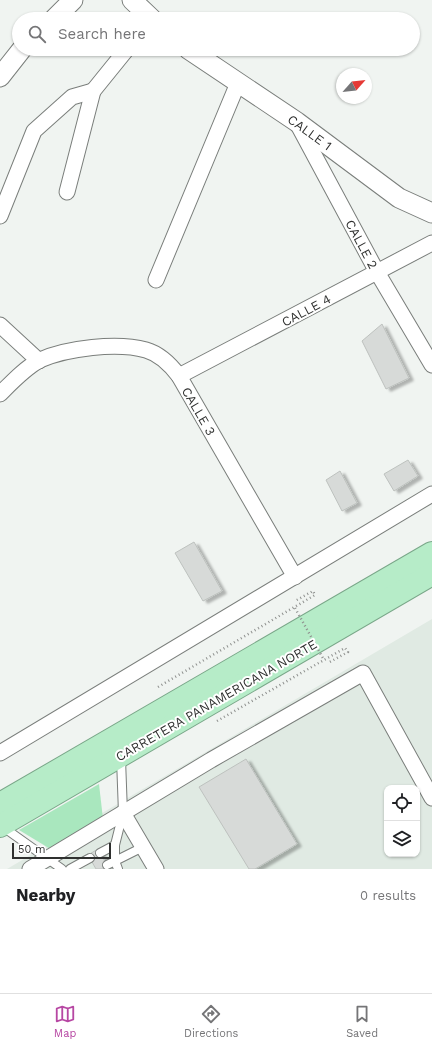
<!DOCTYPE html>
<style>
body{margin:0;font-family:"Work Sans",sans-serif;background:#f6f6f6;color:#202124}
.controls{position:absolute;right:12px;bottom:12px;display:grid;overflow:hidden;border-radius:8px;box-shadow:0 1px 3px #0004}
.controls button{width:36px;height:36px;display:grid;place-items:center;padding:0;border:0;border-bottom:1px solid #e0e0e0;background:#fff;color:#202124;font:20px sans-serif}
.compass{position:absolute;left:336px;top:68px;width:36px;height:36px;border-radius:50%;background:#fff;box-shadow:0 1px 3px #0004;rotate:63deg}
.scale{position:absolute;left:12px;bottom:10px;width:99px;box-sizing:border-box;padding-left:4px;border:2px solid #2f302f;border-top:0;font-size:11px;line-height:14px;white-space:nowrap;color:#2f302f;-webkit-text-stroke:3px #fff;paint-order:stroke}
.list{margin:0;padding:0;list-style:none}
h2{display:flex;justify-content:space-between;align-items:center;height:52px;margin:0;padding:0 16px;font-size:17px}
h2 small{font-size:13px;font-weight:400;color:#757577}
.icon{flex:none;width:22px;height:22px;fill:none;stroke:currentColor;stroke-width:2;stroke-linecap:round;stroke-linejoin:round}
.map{position:relative;flex:none;width:432px;height:869px;overflow:hidden}
.search{position:absolute;background:#fff;box-shadow:0 1px 3px #0004;left:12px;right:12px;top:12px;height:44px;display:flex;align-items:center;gap:10px;box-sizing:border-box;padding:0 14px;border-radius:22px;color:#757577;font-size:15px}
.sheet{height:124px;background:#fff}
nav{display:flex;justify-content:space-around;align-items:center;box-sizing:border-box;height:56px;border-top:1px solid #e0e0e0;background:#fff;font-size:11px;color:#757577}
nav a{display:grid;justify-items:center;gap:2px}
nav .on{color:#b747a3}
.map>svg:first-child{display:block}
.built{fill:#e0eae3;fill-rule:evenodd}
.green{fill:#a9e7be}
.building{fill:#d7dad8;stroke:#bdc1be;filter:url(#shadow)}
.lines{fill:none;stroke-linecap:round;stroke-linejoin:round}
.service-casing{stroke:#7a7e7b;stroke-width:10}
.minor-casing{stroke:#7a7e7b;stroke-width:17}
.tertiary-casing{stroke:#7a7e7b;stroke-width:21}
.trunk-casing{stroke:#7aa789;stroke-width:24}
.path{stroke:#8f918f;stroke-width:2.5;stroke-dasharray:1 3;stroke-linecap:butt}
.service{stroke:#fff;stroke-width:8}
.minor{stroke:#fff;stroke-width:15}
.tertiary{stroke:#fff;stroke-width:19}
.trunk{stroke:#b6ecc8;stroke-width:22}
.path-bridge{stroke:#8f918f;stroke-width:2.5;stroke-dasharray:1 3;stroke-linecap:butt}
.labels{text-anchor:middle;stroke-width:4;stroke-linejoin:round;paint-order:stroke}
.street-label{font-size:13px;fill:#2f302f;stroke:#fff}
</style>
<div class="map">
<svg width="432" height="869" viewBox="0 0 432 869">
<defs>
<filter id="shadow"><feDropShadow dx="4.5" dy="2.5" stdDeviation="1" flood-color="#0004"/></filter>
</defs>
<rect width="100%" height="100%" fill="#f0f4f1"/>
<!-- built -->
<path class="built" d="M432 619V869H7ZM387 788H417V854H387Z"/>
<!-- green -->
<polygon class="green" points="99,784 103,819 52,850 19,830"/>
<!-- building -->
<g class="building">
<polygon points="382,324 409,378 386,389 362,341"/>
<polygon points="408,460 418,476 394,491 384,474"/>
<polygon points="340,471 357,503 342,511 326,480"/>
<polygon points="194,542 222,591 203,601 175,553"/>
<polygon points="246,759 297,844 255,869 249,869 199,787"/>
<polygon points="98,849 109,869 96,869 88,855"/>
</g>
<g class="lines">
<defs>
<g id="service">
<polyline points="3,827 62,869"/>
<polyline points="100,853 115,845"/>
<polyline points="107,865 115,861 115,845 123,813 121,759"/>
<polyline points="70,869 90,858"/>
<polyline points="118,869 115,861 143,847"/>
</g>
<g id="minor">
<polyline points="297,123 377,272 432,365"/>
<polyline points="67,192 93,91 127,49"/>
<polyline points="0,216 34,131 72,97 93,91"/>
<polyline points="156,280 238,83"/>
<polyline points="0,325 39,361"/>
<polyline points="179,376 432,243"/>
<path d="M0 394C12 382 25 368 40 360 67 348 117 342 146 350 160 354 170 364 179 376L295 577"/>
<polyline points="0,753 432,494"/>
<polyline points="123,813 156,869"/>
<polyline points="30,869 211,760 363,673 432,798"/>
</g>
<g id="tertiary">
<polyline points="132,0 152,19"/>
<polyline points="54,19 73,0"/>
<polyline points="188,49 297,122 399,198 432,213"/>
<polyline points="0,77 22,49"/>
</g>
<g id="trunk">
<polyline points="0,804 432,553"/>
<polyline points="0,826 432,574"/>
</g>
</defs>
<!-- service casing -->
<use href="#service" class="service-casing"/>
<!-- minor casing -->
<use href="#minor" class="minor-casing"/>
<!-- tertiary casing -->
<use href="#tertiary" class="tertiary-casing"/>
<!-- trunk casing -->
<use href="#trunk" class="trunk-casing"/>
<!-- path -->
<g class="path">
<polyline points="158,687 315,595 313,591 295,601"/>
<polyline points="217,721 345,648 348,652 328,663"/>
</g>
<!-- service -->
<use href="#service" class="service"/>
<!-- minor -->
<use href="#minor" class="minor"/>
<!-- tertiary -->
<use href="#tertiary" class="tertiary"/>
<!-- trunk -->
<use href="#trunk" class="trunk"/>
<!-- path-bridge -->
<polyline class="path-bridge" points="295,608 324,660"/>
</g>
<g class="labels">
<!-- street labels -->
<g class="street-label">
<text transform="translate(310 132) rotate(36)" y="5">CALLE 1</text>
<text transform="translate(362 244) rotate(62)" y="5">CALLE 2</text>
<text transform="translate(306 310) rotate(-28)" y="5">CALLE 4</text>
<text transform="translate(199 411) rotate(60)" y="5">CALLE 3</text>
<text transform="translate(216 700) rotate(-30)" y="5">CARRETERA PANAMERICANA NORTE</text>
</g>
</g>
</svg>
<div class="controls">
<button><svg class="icon" aria-label="locate" viewBox="0 0 24 24"><circle cx="12" cy="12" r="6"/><path d="M12 2v4M12 18v4M2 12h4M18 12h4"/></svg></button>
<button><svg class="icon" aria-label="layers" viewBox="0 0 24 24"><path d="M12 4l9 5-9 5-9-5zM3 14l9 5 9-5"/></svg></button>
</div>
<svg class="compass" viewBox="-18 -18 36 36"><path d="M0-13l5 13h-10z" fill="#e53935"/><path d="M0 13l5-13h-10z" fill="#757577"/></svg>
<div class="scale">50 m</div>
<div class="search"><svg class="icon" aria-label="search" viewBox="0 0 24 24"><circle cx="10" cy="10" r="6"/><path d="M15 15l6 6"/></svg>Search here</div>
</div>
<section class="sheet">
<h2>Nearby<small>0 results</small></h2>
<ul class="list">
</ul>
</section>
<nav>
<a class="on"><svg class="icon" aria-label="map" viewBox="0 0 24 24"><path d="M3 6l6-2 6 2 6-2v14l-6 2-6-2-6 2zM9 4v14M15 6v14"/></svg>Map</a>
<a><svg class="icon" aria-label="directions" viewBox="0 0 24 24"><path d="M12 3l9 9-9 9-9-9zM9 14v-3h6M13 9l2 2-2 2"/></svg>Directions</a>
<a><svg class="icon" aria-label="saved" viewBox="0 0 24 24"><path d="M7 4h10v16l-5-4-5 4z"/></svg>Saved</a>
</nav>
